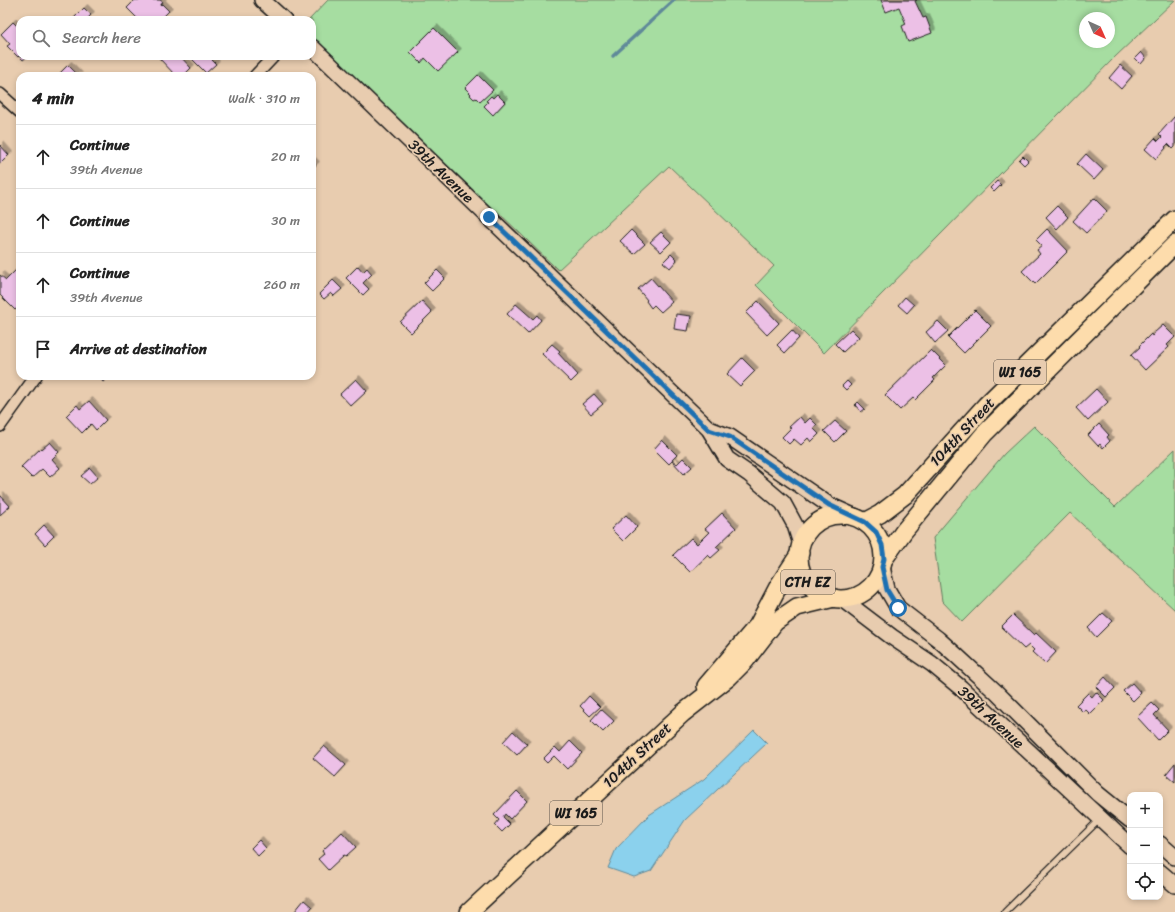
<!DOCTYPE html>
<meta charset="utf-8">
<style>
body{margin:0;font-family:Sriracha,sans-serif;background:#f2f2f2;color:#222}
.controls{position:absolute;right:12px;bottom:12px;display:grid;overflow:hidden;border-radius:8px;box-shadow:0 2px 6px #0003}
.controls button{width:36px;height:36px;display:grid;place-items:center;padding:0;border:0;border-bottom:1px solid #e0e0e0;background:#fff;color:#222;font:20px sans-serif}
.compass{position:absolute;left:1079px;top:12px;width:36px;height:36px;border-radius:50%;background:#fff;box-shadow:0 2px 6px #0003;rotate:135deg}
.stop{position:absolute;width:12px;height:12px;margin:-9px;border:3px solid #1f6fb2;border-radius:50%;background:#fff}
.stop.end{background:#1f6fb2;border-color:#fff;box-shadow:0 1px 4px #0008}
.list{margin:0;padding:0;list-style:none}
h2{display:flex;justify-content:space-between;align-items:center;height:52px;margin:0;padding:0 16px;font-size:17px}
h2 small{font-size:13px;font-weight:400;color:#767676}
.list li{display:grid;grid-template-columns:26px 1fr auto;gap:12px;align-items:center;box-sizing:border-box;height:64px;padding:0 16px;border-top:1px solid #e0e0e0}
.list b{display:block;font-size:15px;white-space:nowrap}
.list p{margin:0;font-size:13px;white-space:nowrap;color:#767676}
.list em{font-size:13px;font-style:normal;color:#767676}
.icon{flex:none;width:22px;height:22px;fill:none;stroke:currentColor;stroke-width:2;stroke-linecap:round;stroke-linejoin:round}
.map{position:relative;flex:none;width:1175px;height:912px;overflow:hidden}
.search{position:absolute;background:#fff;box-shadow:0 2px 6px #0003;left:16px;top:16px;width:300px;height:44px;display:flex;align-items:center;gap:10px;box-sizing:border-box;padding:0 14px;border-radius:12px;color:#767676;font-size:15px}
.panel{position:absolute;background:#fff;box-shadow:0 2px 6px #0003;left:16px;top:72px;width:300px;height:308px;border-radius:12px}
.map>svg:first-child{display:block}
.green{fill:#a6dda1;stroke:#617c5e;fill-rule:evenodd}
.water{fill:#8bd1ed;stroke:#5f8999}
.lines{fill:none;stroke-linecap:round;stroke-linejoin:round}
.stream{stroke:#5f8999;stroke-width:3.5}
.building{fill:#ecc0e6;stroke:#1c1c1c;filter:url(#shadow)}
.lane-casing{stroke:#1c1c1c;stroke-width:8}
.street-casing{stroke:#1c1c1c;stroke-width:14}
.secondary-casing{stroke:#1c1c1c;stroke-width:18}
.primary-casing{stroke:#1c1c1c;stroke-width:20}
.lane{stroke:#e8ccaf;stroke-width:5.5}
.street{stroke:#e8ccaf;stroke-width:11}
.secondary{stroke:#e8ccaf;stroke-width:15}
.primary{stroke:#fddcac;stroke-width:17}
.route{stroke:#1f6fb2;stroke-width:5}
.labels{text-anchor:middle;stroke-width:3;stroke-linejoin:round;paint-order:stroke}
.shield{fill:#e8ccaf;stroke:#595148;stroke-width:1}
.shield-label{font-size:14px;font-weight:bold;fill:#1c1c1c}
.street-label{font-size:15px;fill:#1c1c1c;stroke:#e8ccaf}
</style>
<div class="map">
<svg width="1175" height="912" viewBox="0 0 1175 912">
<defs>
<filter id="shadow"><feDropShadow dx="3.5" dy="-3.5" stdDeviation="0" flood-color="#0004"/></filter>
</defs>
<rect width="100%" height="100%" fill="#e8ccaf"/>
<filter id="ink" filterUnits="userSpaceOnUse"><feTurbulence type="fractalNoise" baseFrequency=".025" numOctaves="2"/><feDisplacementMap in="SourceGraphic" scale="8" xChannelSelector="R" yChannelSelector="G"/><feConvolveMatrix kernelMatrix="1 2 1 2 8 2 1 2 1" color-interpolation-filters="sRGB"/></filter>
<g filter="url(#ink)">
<!-- green -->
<g class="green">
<path d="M328 0H1175L1115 57 824 353 756 285 774 266 669 166 558 270 496 210 489 217 312 47V20H309ZM1085 18H1109V42H1085Z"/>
<polygon points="1034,426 1115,507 1175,449 1175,610 1070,513 962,622 942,601 933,538 1004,454"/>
</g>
<!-- water -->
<polygon class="water" points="754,730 767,743 685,820 651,871 634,877 608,868 616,849 649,815 704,779"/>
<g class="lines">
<!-- stream -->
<polyline class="stream" points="613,56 674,0"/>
</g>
<!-- building -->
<g class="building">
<polygon points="135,0 160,0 163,2 160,6 162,4 169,11 160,20 139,20 127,8"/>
<polygon points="881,0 917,0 915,1 923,18 926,17 932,33 908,42 902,26 906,24 899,7 886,12"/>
<polygon points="84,8 91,15 86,20 72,20"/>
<polygon points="13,22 20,29 20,56 28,56 23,60 19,56 18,57 7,46 10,44 1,34"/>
<polygon points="434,28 458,52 438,71 425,58 421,63 410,52"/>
<polygon points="1141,52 1146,58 1141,64 1135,58"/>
<polygon points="162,56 180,56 191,68 183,76 176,76 159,58"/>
<polygon points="189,56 221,56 218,59 216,57 212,60 216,64 206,73"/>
<polygon points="68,65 79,76 57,76"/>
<polygon points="1120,65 1132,76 1121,89 1109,78"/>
<polygon points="478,75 493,90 480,102 476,98 474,99 470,95 471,94 465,88"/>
<polygon points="497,94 505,102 493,115 484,106 488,102 486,101 491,96 493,98"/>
<polygon points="1175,116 1175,147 1173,149 1168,144 1165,147 1166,148 1156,159 1145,149 1155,138 1158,141 1162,137 1159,134"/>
<polygon points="0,145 9,155 0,164"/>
<polygon points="1086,154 1103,170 1094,180 1077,164"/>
<polygon points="1023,156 1028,161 1024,165 1019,160"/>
<polygon points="312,161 316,165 312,169"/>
<polygon points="997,181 1001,185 994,192 990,188"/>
<polygon points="1094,198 1107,211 1086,233 1073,221"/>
<polygon points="1057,206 1068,217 1057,229 1046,217"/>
<polygon points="1047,229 1068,251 1035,284 1022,271 1040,254 1037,250 1042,246 1036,240"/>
<polygon points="631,230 645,244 634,254 620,241"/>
<polygon points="661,232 671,242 661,252 650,242"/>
<polygon points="671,254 677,260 670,268 663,262"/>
<polygon points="358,266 363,272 367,268 372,274 363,283 369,289 363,295 346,278"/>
<polygon points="18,268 20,270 20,291 17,293 20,296 20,306 15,310 0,295 0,275 6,280"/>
<polygon points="437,270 445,278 432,291 424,283"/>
<polygon points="651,278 672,302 661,312 654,305 651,308 646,301 647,300 638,289"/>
<polygon points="333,280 342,289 334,296 331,293 324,299 319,294"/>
<polygon points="905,297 914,305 907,313 898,305"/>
<polygon points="422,301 432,312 411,333 400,322"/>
<polygon points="758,301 779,323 767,335 746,313"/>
<polygon points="516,304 533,319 537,315 541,320 528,334 507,314"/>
<polygon points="975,310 991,326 964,353 948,337"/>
<polygon points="676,314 691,316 688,331 674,329"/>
<polygon points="938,321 948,331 935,343 926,332"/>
<polygon points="1163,325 1175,337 1167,345 1169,347 1145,370 1131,355 1140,347 1139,346 1151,334 1152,336 1154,334 1154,333"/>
<polygon points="851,329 859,337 843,352 835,344"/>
<polygon points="792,330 799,338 785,353 777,345"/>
<polygon points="552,344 560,351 558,353 578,375 571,382 542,354"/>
<polygon points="931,350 946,365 933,378 935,380 915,400 913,398 900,410 885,395"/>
<polygon points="742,358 755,371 740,386 727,374"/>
<polygon points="98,376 110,376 103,382"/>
<polygon points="356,379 367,391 351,406 340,394"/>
<polygon points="847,381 851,385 846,390 842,386"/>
<polygon points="1096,389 1108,402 1088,421 1076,408"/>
<polygon points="594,394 603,404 591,414 582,404"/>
<polygon points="89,401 106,420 96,430 91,424 82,433 66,416 77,405 80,409"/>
<polygon points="858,402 865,409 861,412 855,405"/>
<polygon points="800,417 805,423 810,418 817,425 813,428 819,434 811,442 808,438 801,445 794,439 789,444 782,437 791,428 789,427"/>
<polygon points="835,421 846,431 835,442 824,431"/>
<polygon points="1099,424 1109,435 1107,437 1110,441 1103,448 1100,444 1098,446 1088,435"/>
<polygon points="662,440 677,455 672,460 677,464 683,458 692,467 684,474 672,461 669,464 654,449"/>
<polygon points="50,442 59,452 52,459 60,468 50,477 42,469 32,478 21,467 41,448 42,449"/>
<polygon points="90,468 98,477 90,484 81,476"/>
<polygon points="0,495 10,506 0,515"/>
<polygon points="722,513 736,528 716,547 720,550 711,558 708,555 690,572 673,555 691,538 697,544 709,532 705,529"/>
<polygon points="626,515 637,527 623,541 611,529"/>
<polygon points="44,525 54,536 45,545 35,534"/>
<polygon points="1103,613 1112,621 1096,637 1088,628"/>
<polygon points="1013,615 1034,635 1036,633 1056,652 1045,664 1032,652 1034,650 1029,645 1024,649 1001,627"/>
<polygon points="1105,677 1115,688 1106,697 1096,687"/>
<polygon points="1132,683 1141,693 1133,701 1123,691"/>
<polygon points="1096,692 1104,700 1090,714 1085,709 1083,712 1076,705 1088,693 1092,697"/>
<polygon points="589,696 600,707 590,716 580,706"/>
<polygon points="1152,703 1159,710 1154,715 1168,730 1158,740 1137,717"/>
<polygon points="601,709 614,721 603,732 591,720"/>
<polygon points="513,731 527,744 517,755 503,742"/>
<polygon points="570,741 582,753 567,769 554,756 547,763 543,759 555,747 560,752"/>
<polygon points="324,746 346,765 335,777 313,758"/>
<polygon points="1175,763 1175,782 1166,774"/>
<polygon points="517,791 527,801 510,819 505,814 503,817 510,824 502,832 495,825 499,820 494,815"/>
<polygon points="342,832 356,847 346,856 344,855 328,870 318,859 324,854 322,851"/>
<polygon points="259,840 266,848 258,856 251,848"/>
<polygon points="304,900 312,907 308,912 296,912 295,911"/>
</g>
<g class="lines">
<defs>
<polyline id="lane" points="1005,912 1100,819"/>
<g id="street">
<polyline points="255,76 274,56"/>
<polyline points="0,94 20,112"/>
<polyline points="0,426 36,376"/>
</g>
<g id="secondary">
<polyline points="262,0 284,20"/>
<polyline points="312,47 709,429 727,459 749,474 783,503 795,525 801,544"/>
<polyline points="709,429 730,437 829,505 858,518"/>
<polyline points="882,567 887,589 898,608 938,639 957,656 996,692 1098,794 1130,820"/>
<polyline points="842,599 892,637 932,664 961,688 1130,846"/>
<polyline points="1160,844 1175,857"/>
<polyline points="1160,872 1175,885"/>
</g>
<g id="primary">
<circle cx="841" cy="557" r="42"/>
<polyline points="865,522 880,514 905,495 986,405 1175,219"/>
<polyline points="884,559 904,531 984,434 1175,244"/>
<polyline points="706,686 758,625 779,585 800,553"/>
<polyline points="469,912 683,713 729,677 745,661 775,622 797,607 834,598"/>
</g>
</defs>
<!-- lane casing -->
<use href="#lane" class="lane-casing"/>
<!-- street casing -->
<use href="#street" class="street-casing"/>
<!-- secondary casing -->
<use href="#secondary" class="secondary-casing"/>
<!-- primary casing -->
<use href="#primary" class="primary-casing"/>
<!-- lane -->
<use href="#lane" class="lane"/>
<!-- street -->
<use href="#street" class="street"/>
<!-- secondary -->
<use href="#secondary" class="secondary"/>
<!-- primary -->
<use href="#primary" class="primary"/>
</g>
</g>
<g class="lines" filter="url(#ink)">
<!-- route -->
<polyline class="route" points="489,217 709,430 730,437 829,505 865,522 876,532 882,545 884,559 882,567 887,590 898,608"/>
</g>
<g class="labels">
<!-- shield labels -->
<g class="shield">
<rect x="994" y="360" width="52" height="24" rx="3"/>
<rect x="781" y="570" width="54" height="24" rx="3"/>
<rect x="550" y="801" width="52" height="24" rx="3"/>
</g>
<g class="shield-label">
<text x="1020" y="377">WI 165</text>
<text x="808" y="587">CTH EZ</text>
<text x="576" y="818">WI 165</text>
</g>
<!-- street labels -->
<g class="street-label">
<text transform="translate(441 171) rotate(44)" y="5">39th Avenue</text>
<text transform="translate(962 432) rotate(-47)" y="5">104th Street</text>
<text transform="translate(991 717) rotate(43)" y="5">39th Avenue</text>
<text transform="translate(637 755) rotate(-43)" y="5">104th Street</text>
</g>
</g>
</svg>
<div class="controls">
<button>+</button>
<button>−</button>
<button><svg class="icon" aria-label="locate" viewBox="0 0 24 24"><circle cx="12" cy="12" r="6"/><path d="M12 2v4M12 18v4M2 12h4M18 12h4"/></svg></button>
</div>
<svg class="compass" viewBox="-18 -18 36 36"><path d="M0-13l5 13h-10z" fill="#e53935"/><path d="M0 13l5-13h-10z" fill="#767676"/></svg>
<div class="stop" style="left:898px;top:608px"></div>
<div class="stop end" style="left:489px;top:217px"></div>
<div class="search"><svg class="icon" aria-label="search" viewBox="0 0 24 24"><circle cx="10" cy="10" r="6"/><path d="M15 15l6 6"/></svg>Search here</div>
<section class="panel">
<h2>4 min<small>Walk · 310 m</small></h2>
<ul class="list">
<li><svg class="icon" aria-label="ahead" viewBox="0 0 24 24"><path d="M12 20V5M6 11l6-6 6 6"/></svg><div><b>Continue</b><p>39th Avenue</p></div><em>20 m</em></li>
<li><svg class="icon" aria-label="ahead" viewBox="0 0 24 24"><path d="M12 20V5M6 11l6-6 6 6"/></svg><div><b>Continue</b></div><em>30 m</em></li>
<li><svg class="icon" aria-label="ahead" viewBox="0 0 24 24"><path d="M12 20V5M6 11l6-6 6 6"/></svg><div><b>Continue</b><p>39th Avenue</p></div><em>260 m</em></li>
<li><svg class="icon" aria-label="arrive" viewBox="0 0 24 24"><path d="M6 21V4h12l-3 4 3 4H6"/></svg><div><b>Arrive at destination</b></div></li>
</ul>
</section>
</div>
